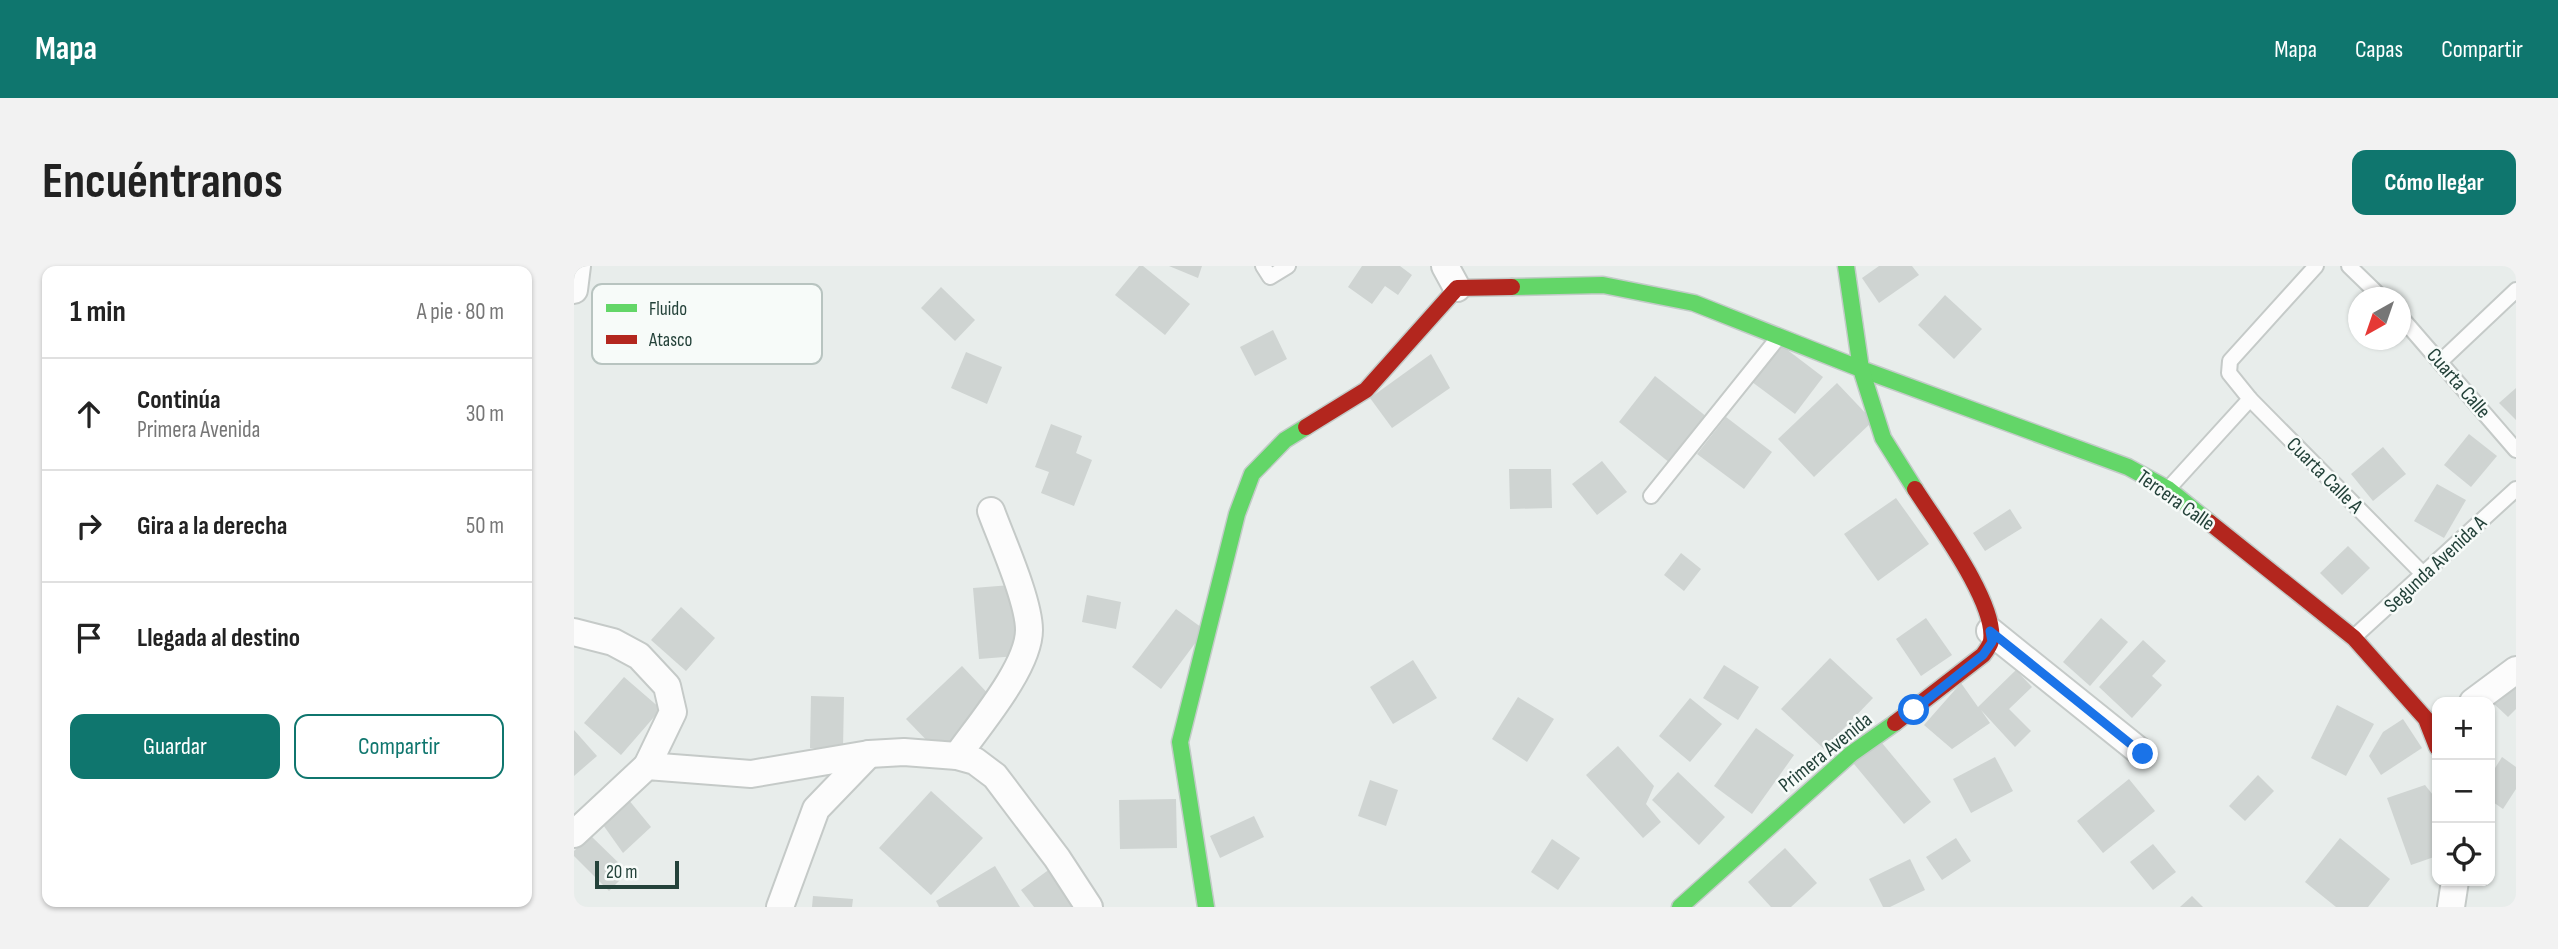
<!DOCTYPE html>
<html lang="es">
<meta charset="utf-8">
<style>
body{margin:0;font-family:"Sofia Sans Condensed",sans-serif;background:#f2f2f2;color:#222}
.controls{position:absolute;right:21px;bottom:21px;display:grid;overflow:hidden;border-radius:14px;box-shadow:0 2px 5px #0004}
.controls button{width:63px;height:63px;display:grid;place-items:center;padding:0;border:0;border-bottom:2px solid #e0e0e0;background:#fff;color:#222;font:35px sans-serif}
.compass{position:absolute;left:1774px;top:21px;width:63px;height:63px;border-radius:50%;background:#fff;box-shadow:0 2px 5px #0004;rotate:220deg}
.scale{position:absolute;left:21px;bottom:18px;width:84px;box-sizing:border-box;padding-left:7px;border:4px solid #24423a;border-top:0;font-size:19px;line-height:24px;white-space:nowrap;color:#24423a;-webkit-text-stroke:5px #f7fbf9;paint-order:stroke}
.stop{position:absolute;width:21px;height:21px;margin:-16px;border:5px solid #1a73e8;border-radius:50%;background:#fff}
.stop.end{background:#1a73e8;border-color:#fff;box-shadow:0 2px 7px #0008}
.list{margin:0;padding:0;list-style:none}
h2{display:flex;justify-content:space-between;align-items:center;height:91px;margin:0;padding:0 28px;font-size:30px}
h2 small{font-size:23px;font-weight:400;color:#767676}
.list li{display:grid;grid-template-columns:46px 1fr auto;gap:21px;align-items:center;box-sizing:border-box;height:112px;padding:0 28px;border-top:2px solid #e0e0e0}
.list b{display:block;font-size:26px;white-space:nowrap}
.list p{margin:0;font-size:23px;white-space:nowrap;color:#767676}
.list em{font-size:23px;font-style:normal;color:#767676}
.actions{display:flex;gap:14px;padding:21px 28px}
.actions a{flex:1;padding:16px 0;border:2px solid #0f766e;border-radius:14px;text-align:center;font-size:24px;color:#0f766e}
.actions .main{background:#0f766e;color:#fff}
.icon{flex:none;width:38px;height:38px;fill:none;stroke:currentColor;stroke-width:2;stroke-linecap:round;stroke-linejoin:round}
.map{position:relative;flex:none;width:1942px;height:641px;overflow:hidden;border-radius:14px}
header{display:flex;align-items:center;gap:42px;box-sizing:border-box;height:98px;padding:0 35px;background:#0f766e;color:#fff}
header strong{font-size:33px}
nav{display:flex;gap:38px;margin-inline-start:auto;font-size:24px}
.intro{display:flex;align-items:center;justify-content:space-between;box-sizing:border-box;height:168px;padding:0 42px}
h1{margin:0;font-size:49px}
.button{padding:18px 32px;border-radius:14px;background:#0f766e;color:#fff;font-size:24px;font-weight:700}
main{display:flex;gap:42px;padding:0 42px}
aside{flex:1;background:#fff;border-radius:14px;box-shadow:0 2px 5px #0004}
.map>svg:first-child{display:block}
.building{fill:#cfd4d2}
.lines{fill:none;stroke-linecap:round;stroke-linejoin:round}
.lane-casing{stroke:#c5cac8;stroke-width:18}
.street-casing{stroke:#c5cac8;stroke-width:30}
.fast-casing{stroke:#c3cbc8;stroke-width:19}
.jam-casing{stroke:#c3cbc8;stroke-width:19}
.lane{stroke:#fcfcfc;stroke-width:14}
.street{stroke:#fcfcfc;stroke-width:26}
.fast{stroke:#63d668;stroke-width:16}
.jam{stroke:#b3261e;stroke-width:16}
.route{stroke:#1a73e8;stroke-width:9}
.labels{text-anchor:middle;stroke-width:5;stroke-linejoin:round;paint-order:stroke}
.street-label{font-size:21px;fill:#24423a;stroke:#f7fbf9}
.key{fill:#f7fbf9;stroke:#b8c4c0;stroke-width:2}
.key-label{font-size:19px;fill:#24423a}
</style>
<header>
<strong>Mapa</strong>
<nav><a>Mapa</a><a>Capas</a><a>Compartir</a></nav>
</header>
<div class="intro"><h1>Encuéntranos</h1><a class="button">Cómo llegar</a></div>
<main>
<aside>
<h2>1 min<small>A pie · 80 m</small></h2>
<ul class="list">
<li><svg class="icon" aria-label="ahead" viewBox="0 0 24 24"><path d="M12 20V5M6 11l6-6 6 6"/></svg><div><b>Continúa</b><p>Primera Avenida</p></div><em>30 m</em></li>
<li><svg class="icon" aria-label="right" viewBox="0 0 24 24"><path d="M7 20v-9h11M14 6l5 5-5 5"/></svg><div><b>Gira a la derecha</b></div><em>50 m</em></li>
<li><svg class="icon" aria-label="arrive" viewBox="0 0 24 24"><path d="M6 21V4h12l-3 4 3 4H6"/></svg><div><b>Llegada al destino</b></div></li>
</ul>
<div class="actions"><a class="main">Guardar</a><a>Compartir</a></div>
</aside>
<div class="map">
<svg width="1942" height="641" viewBox="0 0 1942 641">
<rect width="100%" height="100%" fill="#e8edeb"/>
<!-- building -->
<g class="building">
<polygon points="565,0 569,0 616,38 591,69 541,29"/>
<polygon points="595,0 628,0 624,12"/>
<polygon points="788,0 826,0 838,9 824,29 811,20 798,38 774,21"/>
<polygon points="1305,0 1338,0 1345,9 1305,37 1288,12"/>
<polygon points="367,21 401,54 381,75 347,42"/>
<polygon points="1371,29 1408,63 1380,93 1344,59"/>
<polygon points="699,64 713,93 681,110 666,81"/>
<polygon points="1203,76 1249,111 1221,148 1174,113"/>
<polygon points="392,86 428,101 413,138 377,122"/>
<polygon points="857,88 876,122 818,162 796,132"/>
<polygon points="1081,110 1133,151 1096,197 1045,156"/>
<polygon points="1263,117 1299,155 1240,211 1204,173"/>
<polygon points="1942,122 1942,154 1925,137"/>
<polygon points="1152,151 1198,186 1170,223 1123,188"/>
<polygon points="477,158 508,170 502,187 518,194 500,240 467,227 475,206 461,201"/>
<polygon points="1895,168 1923,190 1897,221 1870,199"/>
<polygon points="1809,181 1832,208 1799,235 1777,208"/>
<polygon points="1028,195 1053,226 1023,249 998,218"/>
<polygon points="935,203 977,203 978,242 936,243"/>
<polygon points="1863,218 1892,234 1870,272 1840,255"/>
<polygon points="1322,232 1355,278 1304,315 1270,268"/>
<polygon points="1436,243 1448,262 1411,285 1399,267"/>
<polygon points="1774,280 1796,302 1768,329 1746,307"/>
<polygon points="1107,287 1127,303 1110,325 1090,309"/>
<polygon points="437,319 443,390 405,393 399,322"/>
<polygon points="513,329 547,336 542,363 508,356"/>
<polygon points="107,341 141,372 112,405 77,374"/>
<polygon points="602,343 631,364 587,423 558,401"/>
<polygon points="1352,352 1378,389 1347,410 1322,373"/>
<polygon points="1527,352 1554,376 1516,420 1489,396"/>
<polygon points="1569,374 1592,395 1578,410 1588,419 1558,452 1525,421"/>
<polygon points="1256,392 1299,432 1250,483 1207,443"/>
<polygon points="839,394 863,432 819,458 796,421"/>
<polygon points="1150,399 1185,421 1164,454 1129,432"/>
<polygon points="388,400 420,434 365,487 332,453"/>
<polygon points="1442,404 1458,421 1435,443 1457,465 1441,481 1407,444 1416,457 1378,483 1350,459 1387,417 1404,441"/>
<polygon points="50,411 87,443 47,489 10,457"/>
<polygon points="1942,412 1942,443 1934,451 1918,436"/>
<polygon points="237,430 270,431 269,483 236,482"/>
<polygon points="944,431 980,453 953,496 918,473"/>
<polygon points="1116,432 1148,458 1116,496 1085,470"/>
<polygon points="1763,439 1800,458 1772,510 1737,492"/>
<polygon points="1829,453 1848,482 1807,509 1795,490 1809,466"/>
<polygon points="1182,462 1220,489 1178,548 1140,520"/>
<polygon points="0,464 23,490 0,510"/>
<polygon points="1308,477 1357,536 1330,558 1275,492"/>
<polygon points="1044,480 1080,520 1072,538 1087,556 1069,572 1012,509"/>
<polygon points="1421,491 1439,525 1397,547 1379,513"/>
<polygon points="1928,491 1942,501 1942,523 1929,543 1916,534 1916,510"/>
<polygon points="1104,506 1151,551 1125,579 1078,534"/>
<polygon points="1684,509 1700,525 1671,555 1655,540"/>
<polygon points="1555,513 1581,545 1529,587 1503,555"/>
<polygon points="796,514 824,524 812,560 784,550"/>
<polygon points="1851,519 1863,534 1863,590 1837,599 1813,532"/>
<polygon points="357,525 409,572 357,629 305,582"/>
<polygon points="54,533 77,561 49,587 27,556"/>
<polygon points="602,533 603,582 546,583 545,534"/>
<polygon points="680,550 690,571 646,592 636,570"/>
<polygon points="16,569 54,606 35,625 0,590 0,585"/>
<polygon points="1382,572 1397,595 1368,614 1352,591"/>
<polygon points="1766,572 1816,613 1794,641 1762,641 1731,616"/>
<polygon points="978,573 1006,592 984,624 957,606"/>
<polygon points="1579,578 1602,606 1579,624 1556,596"/>
<polygon points="1211,582 1243,617 1217,641 1197,641 1174,616"/>
<polygon points="1336,593 1351,624 1316,641 1309,641 1295,613"/>
<polygon points="421,600 446,641 365,641 362,635"/>
<polygon points="480,600 506,641 460,641 447,624"/>
<polygon points="239,630 279,633 278,641 238,641"/>
<polygon points="1618,630 1629,641 1606,641"/>
</g>
<g class="lines">
<defs>
<g id="lane">
<polyline points="689,0 696,11 714,0"/>
<polyline points="1742,0 1656,95 1655,107 1676,133 1850,309"/>
<polyline points="1775,0 1808,32"/>
<polyline points="1826,50 1942,184"/>
<polyline points="1867,95 1942,24"/>
<polyline points="1594,223 1676,133"/>
<polyline points="1077,230 1204,72"/>
<polyline points="1780,371 1942,223"/>
</g>
<g id="street">
<polyline points="871,0 883,22"/>
<polyline points="0,24 3,0"/>
<polyline points="1416,365 1569,488"/>
<polyline points="0,366 39,376 65,390 93,420 99,446 73,500"/>
<polyline points="1899,436 1942,404"/>
<path d="M383 490C405 459 455 401 455 364 455 335 428 275 417 245"/>
<polyline points="0,568 73,500 177,508 295,488 330,486 383,490 401,495 421,510 483,592 515,641"/>
<polyline points="206,641 242,543 295,488"/>
<polyline points="1877,641 1881,615"/>
</g>
<g id="fast">
<polyline points="1272,0 1287,103 1554,201 1594,223 1635,256"/>
<polyline points="938,21 1029,19 1120,37 1287,103 1309,172 1341,223"/>
<polyline points="632,641 606,476 663,248 678,208 711,174 732,161"/>
<polyline points="1106,641 1277,488 1321,457"/>
</g>
<g id="jam">
<polyline points="732,161 792,124 883,22 938,21"/>
<polyline points="1635,256 1780,372 1852,453 1863,481"/>
<path d="M1321 457 1409 389C1412 385 1416 379 1417 375 1423 337 1362 256 1341 223"/>
</g>
</defs>
<!-- lane casing -->
<use href="#lane" class="lane-casing"/>
<!-- street casing -->
<use href="#street" class="street-casing"/>
<!-- fast casing -->
<use href="#fast" class="fast-casing"/>
<!-- jam casing -->
<use href="#jam" class="jam-casing"/>
<!-- lane -->
<use href="#lane" class="lane"/>
<!-- street -->
<use href="#street" class="street"/>
<!-- fast -->
<use href="#fast" class="fast"/>
<!-- jam -->
<use href="#jam" class="jam"/>
</g>
<g class="lines">
<!-- route -->
<polyline class="route" points="1340,444 1409,389 1418,376 1416,365 1569,488"/>
</g>
<g class="labels">
<!-- street labels -->
<g class="street-label">
<text transform="translate(1885 117) rotate(49)" y="7">Cuarta Calle</text>
<text transform="translate(1751 209) rotate(45)" y="7">Cuarta Calle A</text>
<text transform="translate(1602 234) rotate(35)" y="7">Tercera Calle</text>
<text transform="translate(1861 298) rotate(-43)" y="7">Segunda Avenida A</text>
<text transform="translate(1251 486) rotate(-39)" y="7">Primera Avenida</text>
</g>
</g>
<!-- legend -->
<rect x="18" y="18" width="230" height="80" rx="10" class="key"/>
<rect x="32" y="38" width="31" height="8" fill="#63d668"/>
<rect x="32" y="69" width="31" height="9" fill="#b3261e"/>
<g class="key-label">
<text x="75" y="49">Fluido</text>
<text x="75" y="80">Atasco</text>
</g>
</svg>
<div class="controls">
<button>+</button>
<button>−</button>
<button><svg class="icon" aria-label="locate" viewBox="0 0 24 24"><circle cx="12" cy="12" r="6"/><path d="M12 2v4M12 18v4M2 12h4M18 12h4"/></svg></button>
</div>
<svg class="compass" viewBox="-18 -18 36 36"><path d="M0-13l5 13h-10z" fill="#e53935"/><path d="M0 13l5-13h-10z" fill="#767676"/></svg>
<div class="scale">20 m</div>
<div class="stop" style="left:1340px;top:444px"></div>
<div class="stop end" style="left:1569px;top:488px"></div>
</div>
</main>
